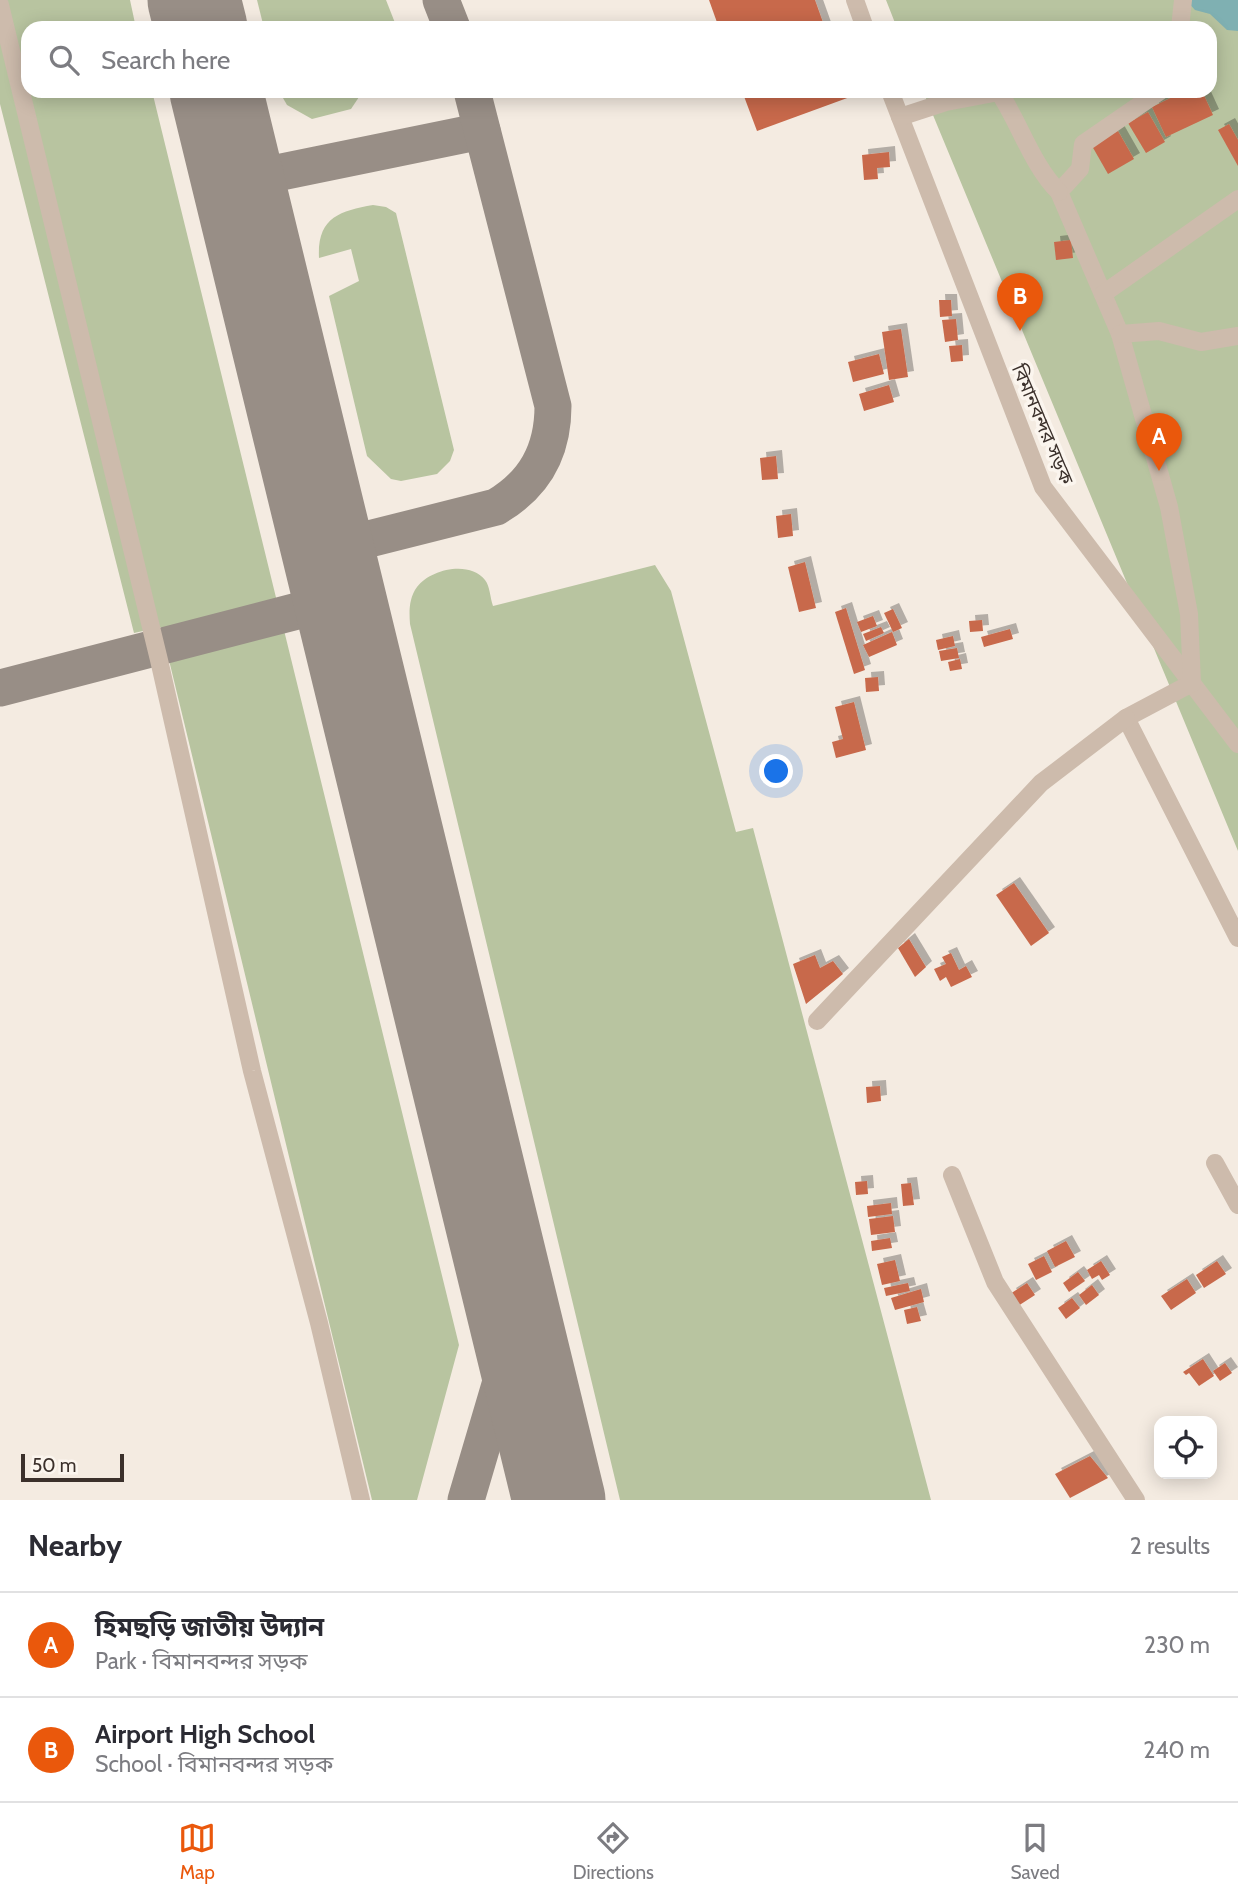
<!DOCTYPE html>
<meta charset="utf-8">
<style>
body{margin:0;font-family:Cabin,"Noto Sans Bengali",sans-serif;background:#f2f2f3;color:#2b2b33}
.controls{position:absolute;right:21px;bottom:21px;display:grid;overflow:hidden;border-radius:14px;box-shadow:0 4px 18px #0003}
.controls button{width:63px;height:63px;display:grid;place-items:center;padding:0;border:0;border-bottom:2px solid #e1e1e2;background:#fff;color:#2b2b33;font:35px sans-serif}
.scale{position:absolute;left:21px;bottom:18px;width:103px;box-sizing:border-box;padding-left:7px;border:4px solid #3b302b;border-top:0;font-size:19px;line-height:24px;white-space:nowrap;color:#3b302b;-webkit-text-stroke:5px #fbf5ee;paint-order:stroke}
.you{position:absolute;left:777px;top:772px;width:24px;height:24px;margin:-18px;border:5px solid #fff;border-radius:50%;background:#1a73e8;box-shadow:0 0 0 10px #1a73e833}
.badge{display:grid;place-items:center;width:46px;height:46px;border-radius:50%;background:#ea580c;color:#fff;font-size:23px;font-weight:700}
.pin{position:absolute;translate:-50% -58px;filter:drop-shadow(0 2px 4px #0008)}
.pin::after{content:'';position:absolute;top:37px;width:24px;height:21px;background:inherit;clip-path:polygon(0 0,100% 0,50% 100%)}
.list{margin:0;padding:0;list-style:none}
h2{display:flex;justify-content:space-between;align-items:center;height:91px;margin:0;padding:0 28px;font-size:30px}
h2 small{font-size:23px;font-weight:400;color:#7c7c81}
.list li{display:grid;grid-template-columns:46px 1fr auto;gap:21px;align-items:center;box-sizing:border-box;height:105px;padding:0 28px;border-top:2px solid #e1e1e2}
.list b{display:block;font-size:26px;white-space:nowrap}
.list p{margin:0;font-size:23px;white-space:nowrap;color:#7c7c81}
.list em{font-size:23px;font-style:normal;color:#7c7c81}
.icon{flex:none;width:38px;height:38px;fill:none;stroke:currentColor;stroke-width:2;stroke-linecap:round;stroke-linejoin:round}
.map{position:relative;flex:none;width:1238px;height:1500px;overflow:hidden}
.search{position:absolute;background:#fff;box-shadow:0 4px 18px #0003;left:21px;right:21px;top:21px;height:77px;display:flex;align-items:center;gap:18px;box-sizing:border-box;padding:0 24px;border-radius:21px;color:#7c7c81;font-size:26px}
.sheet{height:301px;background:#fff}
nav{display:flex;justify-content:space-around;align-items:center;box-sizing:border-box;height:98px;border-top:2px solid #e1e1e2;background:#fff;font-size:19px;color:#7c7c81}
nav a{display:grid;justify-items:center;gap:4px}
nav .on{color:#ea580c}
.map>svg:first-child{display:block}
.green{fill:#b8c4a0}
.water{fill:#7fb0b2}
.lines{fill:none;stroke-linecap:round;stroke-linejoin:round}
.taxiway{stroke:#988e86;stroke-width:37}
.runway{stroke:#988e86;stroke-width:93}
.building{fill:#c8694b;filter:url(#shadow)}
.minor{stroke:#cdbbac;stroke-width:18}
.labels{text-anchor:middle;stroke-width:7;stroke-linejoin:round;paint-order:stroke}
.street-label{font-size:19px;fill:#3b302b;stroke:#fbf5ee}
</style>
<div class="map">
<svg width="1238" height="1500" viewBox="0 0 1238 1500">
<defs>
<filter id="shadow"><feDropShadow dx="6" dy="-6" stdDeviation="0" flood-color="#0004"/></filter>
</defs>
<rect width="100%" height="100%" fill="#f4ebe1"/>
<!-- green -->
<g class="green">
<polygon points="0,0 130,0 136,28 28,28 28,91 152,91 459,1345 417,1500 372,1500 161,627 134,633 0,104"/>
<polygon points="257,0 386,0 397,28 264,28"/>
<polygon points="886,0 1238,0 1238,851 923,91 1210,91 1210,28 897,28"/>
<polygon points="279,91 363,91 351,109 312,119 287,105"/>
<path d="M373 205 386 207 396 213 454 450 450 461 437 474 401 481 391 479 367 456 329 296 359 281 351 249 319 258C317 218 339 211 373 205Z"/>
<path d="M655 565 671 591 736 832 753 828 931 1500H620L410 624C409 611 409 598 417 587 430 569 470 560 485 580 490 586 490 598 493 606Z"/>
</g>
<!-- water -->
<polygon class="water" points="1186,0 1238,0 1238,31 1227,30 1210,14 1195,10"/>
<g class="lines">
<!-- taxiway -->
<g class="taxiway">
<polyline points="441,0 452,28"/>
<polyline points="238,181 482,131"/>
<path d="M319 513C330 533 347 540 369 539 343 549 337 564 338 591"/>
<path d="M369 539 496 507C535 484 553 451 553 406L472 91"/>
<polyline points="0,688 340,600"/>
<polyline points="466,1500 510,1351 513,1334 511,1302"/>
</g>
<!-- runway -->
<g class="runway">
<polyline points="194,0 201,28"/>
<polyline points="216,91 559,1500"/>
</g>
</g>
<!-- building -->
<g class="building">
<polygon points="709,0 815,0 825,28 719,28"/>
<polygon points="742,91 848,91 850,97 757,131"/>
<polygon points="1185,91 1202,91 1213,115 1166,137 1152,107"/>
<polygon points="1148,112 1165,142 1146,153 1128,123"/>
<polygon points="1229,124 1238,140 1238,166 1218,130"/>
<polygon points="1118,131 1134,159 1108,174 1092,146"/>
<polygon points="889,152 890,167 877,168 878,179 864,180 862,155"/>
<polygon points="1071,240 1073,258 1056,260 1054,242"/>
<polygon points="939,300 951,300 952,316 940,317"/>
<polygon points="956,319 958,340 945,342 942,320"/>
<polygon points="901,329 908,377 889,380 882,332"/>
<polygon points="962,345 963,361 951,362 949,346"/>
<polygon points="879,354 884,374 853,382 848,362"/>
<polygon points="889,385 894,402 864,411 859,394"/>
<polygon points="776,456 778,479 762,480 760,458"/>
<polygon points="791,514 793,536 778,538 776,516"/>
<polygon points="805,562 816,608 799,612 788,567"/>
<polygon points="846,608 865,670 854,674 835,612"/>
<polygon points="893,609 902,628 893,632 884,613"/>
<polygon points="873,616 877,626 861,632 857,622"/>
<polygon points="982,620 983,631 970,632 969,621"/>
<polygon points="881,627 884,633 866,641 863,634"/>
<polygon points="1010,629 1013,639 984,647 981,637"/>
<polygon points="892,632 897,645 869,657 863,645"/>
<polygon points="953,636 955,646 938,650 936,640"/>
<polygon points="957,648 959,658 941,661 939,651"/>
<polygon points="960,659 962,669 950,671 948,662"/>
<polygon points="878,677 879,691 866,692 865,678"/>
<polygon points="854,702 866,750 836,758 832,742 843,739 835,707"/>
<polygon points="1014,883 1049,933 1031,946 996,895"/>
<polygon points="909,939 926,967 915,977 898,948"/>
<polygon points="951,953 959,970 966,966 972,977 951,987 946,977 940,981 934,969 946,964 942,957"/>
<polygon points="815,955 820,968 833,961 843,974 806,1004 793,964"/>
<polygon points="880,1086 881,1101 867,1103 866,1087"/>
<polygon points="867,1181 868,1194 856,1195 855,1182"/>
<polygon points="911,1183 914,1205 903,1206 901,1184"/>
<polygon points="891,1203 892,1214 868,1217 867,1206"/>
<polygon points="893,1216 895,1232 871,1235 869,1219"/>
<polygon points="890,1238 892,1248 872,1251 871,1241"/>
<polygon points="1066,1241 1075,1257 1055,1267 1047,1251"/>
<polygon points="1044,1256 1052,1272 1036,1280 1028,1264"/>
<polygon points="895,1260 900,1281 882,1285 877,1264"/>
<polygon points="1101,1261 1110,1275 1102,1280 1099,1275 1092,1279 1087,1270"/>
<polygon points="1217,1261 1226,1274 1204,1288 1196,1275"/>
<polygon points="1078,1272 1085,1281 1069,1292 1063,1283"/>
<polygon points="1187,1279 1196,1293 1171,1310 1161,1296"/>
<polygon points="908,1283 910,1291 886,1296 884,1288"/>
<polygon points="1027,1283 1035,1295 1018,1306 1010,1294"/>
<polygon points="1092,1285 1099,1295 1086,1305 1079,1295"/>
<polygon points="921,1289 924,1302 895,1310 891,1298"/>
<polygon points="1072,1298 1080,1308 1066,1319 1058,1308"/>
<polygon points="917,1307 921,1321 907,1324 904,1310"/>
<polygon points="1203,1359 1214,1376 1199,1386 1189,1373 1186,1375 1183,1372"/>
<polygon points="1225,1363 1232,1373 1220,1381 1213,1371"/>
<polygon points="1090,1456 1108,1478 1070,1498 1055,1474"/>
</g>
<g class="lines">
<!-- minor -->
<g class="minor">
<polyline points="855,0 865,28"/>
<polyline points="0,5 159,660 252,1071 319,1323 361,1500"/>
<polyline points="1180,28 1183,0"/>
<polyline points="890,91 1043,487 1238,744"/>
<polyline points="1160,91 1083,144 1080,169 1059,192 1120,334 1169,507 1189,614 1192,683 1126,718 1238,938"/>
<path d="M900 117 946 102 999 92C1020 124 1032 165 1059 192"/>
<polyline points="1103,294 1238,199"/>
<polyline points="1120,334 1159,331 1201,342 1238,336"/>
<polyline points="817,1021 1041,783 1126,718"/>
<polyline points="1215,1163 1238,1205"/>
<polyline points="952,1175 995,1282 1136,1500"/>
</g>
</g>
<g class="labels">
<!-- street labels -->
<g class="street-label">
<text transform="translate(1043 424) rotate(67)" y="7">বিমানবন্দর সড়ক</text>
</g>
</g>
</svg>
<div class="controls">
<button><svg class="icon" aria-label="locate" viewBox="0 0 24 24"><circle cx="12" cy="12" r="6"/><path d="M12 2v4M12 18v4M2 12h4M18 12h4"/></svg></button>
</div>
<div class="scale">50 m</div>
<div class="you"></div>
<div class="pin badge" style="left:1159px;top:471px">A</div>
<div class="pin badge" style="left:1020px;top:331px">B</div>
<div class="search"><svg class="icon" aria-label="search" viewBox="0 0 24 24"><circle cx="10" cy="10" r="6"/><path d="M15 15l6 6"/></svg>Search here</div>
</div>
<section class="sheet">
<h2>Nearby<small>2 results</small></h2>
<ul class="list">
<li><span class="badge">A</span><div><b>হিমছড়ি জাতীয় উদ্যান</b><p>Park · বিমানবন্দর সড়ক</p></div><em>230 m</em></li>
<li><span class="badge">B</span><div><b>Airport High School</b><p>School · বিমানবন্দর সড়ক</p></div><em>240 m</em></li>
</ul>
</section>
<nav>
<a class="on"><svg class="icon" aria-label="map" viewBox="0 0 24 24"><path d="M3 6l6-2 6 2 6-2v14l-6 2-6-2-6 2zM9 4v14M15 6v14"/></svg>Map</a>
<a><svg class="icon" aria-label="directions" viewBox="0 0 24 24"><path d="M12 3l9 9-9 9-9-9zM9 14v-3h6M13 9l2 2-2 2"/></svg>Directions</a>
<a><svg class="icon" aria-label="saved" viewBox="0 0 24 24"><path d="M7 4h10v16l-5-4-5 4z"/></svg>Saved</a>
</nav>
